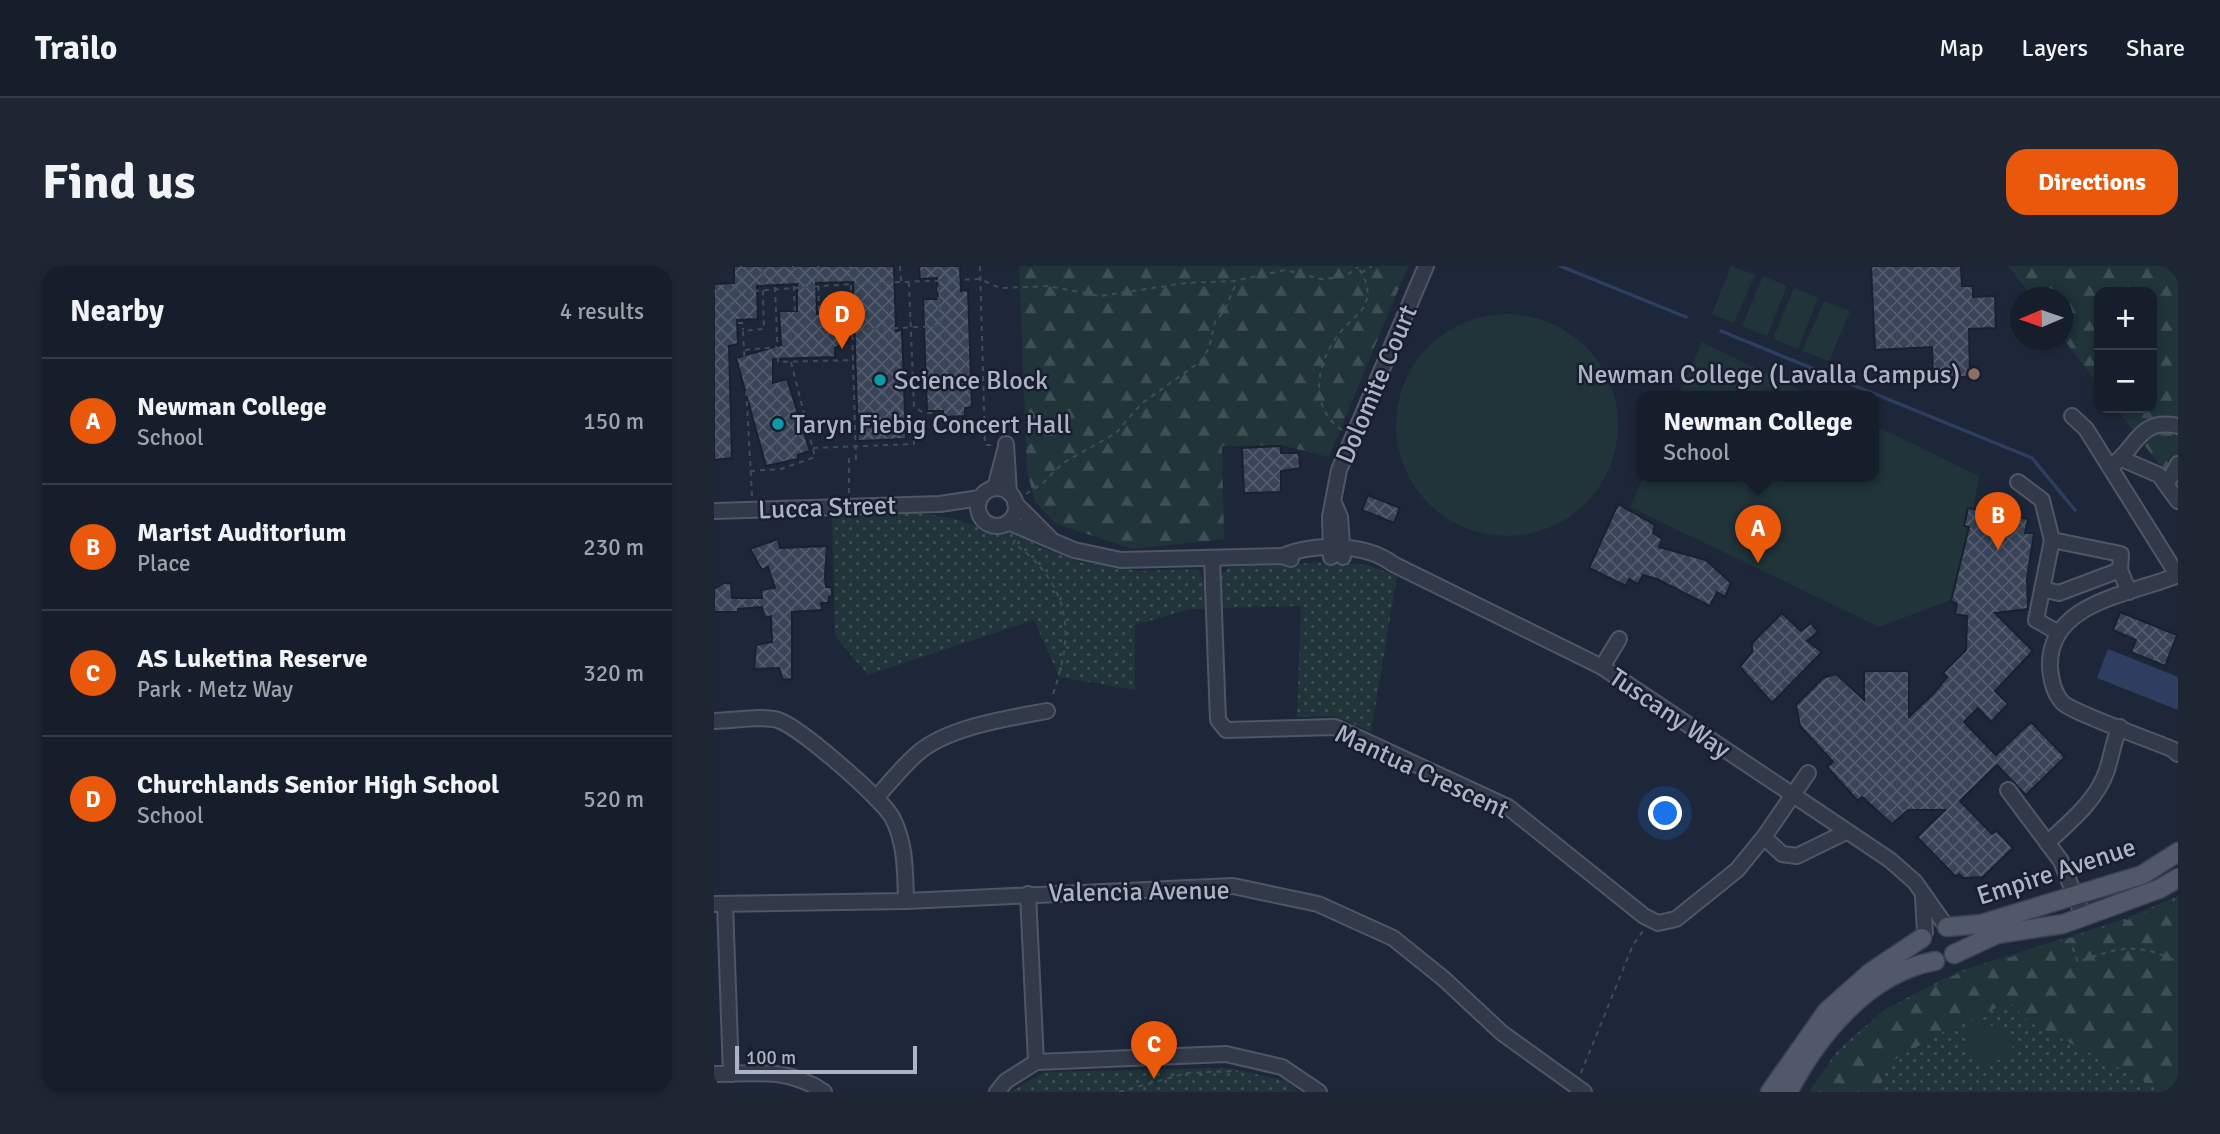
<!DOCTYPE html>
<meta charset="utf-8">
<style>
body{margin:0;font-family:Signika,sans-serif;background:#1f2633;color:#f1f3f6}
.controls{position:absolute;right:21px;top:21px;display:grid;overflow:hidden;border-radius:14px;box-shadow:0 4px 10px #0003}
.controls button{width:63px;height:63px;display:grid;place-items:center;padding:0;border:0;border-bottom:2px solid #353b47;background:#161d2b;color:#f1f3f6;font:35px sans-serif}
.compass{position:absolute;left:1296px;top:21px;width:63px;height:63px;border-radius:50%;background:#161d2b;box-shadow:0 4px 10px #0003;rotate:268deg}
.scale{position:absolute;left:21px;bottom:18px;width:182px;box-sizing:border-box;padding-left:7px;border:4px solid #acb3c6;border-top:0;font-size:19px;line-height:24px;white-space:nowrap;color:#acb3c6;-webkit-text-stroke:5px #181e2e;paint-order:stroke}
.you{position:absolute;left:952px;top:548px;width:24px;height:24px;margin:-18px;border:5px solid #fff;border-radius:50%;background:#1a73e8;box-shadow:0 0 0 10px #1a73e833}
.badge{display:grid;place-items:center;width:46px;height:46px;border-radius:50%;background:#ea580c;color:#fff;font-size:23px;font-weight:700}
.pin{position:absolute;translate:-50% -58px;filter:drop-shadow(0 2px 4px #0008)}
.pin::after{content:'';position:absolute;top:37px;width:24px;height:21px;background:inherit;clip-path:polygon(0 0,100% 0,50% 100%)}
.popup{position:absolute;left:923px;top:125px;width:242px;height:91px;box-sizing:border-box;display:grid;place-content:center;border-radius:14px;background:#161d2b;filter:drop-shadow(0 2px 5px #0005);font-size:23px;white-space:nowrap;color:#9ea2a9}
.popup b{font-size:26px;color:#f1f3f6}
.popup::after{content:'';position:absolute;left:50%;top:100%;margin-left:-14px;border:14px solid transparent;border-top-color:#161d2b}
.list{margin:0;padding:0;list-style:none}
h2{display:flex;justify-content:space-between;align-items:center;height:91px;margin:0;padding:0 28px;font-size:30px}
h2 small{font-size:23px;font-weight:400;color:#9ea2a9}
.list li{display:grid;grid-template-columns:46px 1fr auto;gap:21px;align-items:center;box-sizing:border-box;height:126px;padding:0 28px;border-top:2px solid #353b47}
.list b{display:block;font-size:26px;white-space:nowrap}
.list p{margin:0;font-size:23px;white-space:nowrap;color:#9ea2a9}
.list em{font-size:23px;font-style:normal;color:#9ea2a9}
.map{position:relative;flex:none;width:1464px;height:826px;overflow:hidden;border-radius:21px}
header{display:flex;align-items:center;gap:42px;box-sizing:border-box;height:98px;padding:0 35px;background:#161d2b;border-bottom:2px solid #353b47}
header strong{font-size:33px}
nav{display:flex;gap:38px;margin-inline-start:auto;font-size:24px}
.intro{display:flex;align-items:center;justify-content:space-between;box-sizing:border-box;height:168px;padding:0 42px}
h1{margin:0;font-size:49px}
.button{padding:18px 32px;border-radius:21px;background:#ea580c;color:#fff;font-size:24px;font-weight:700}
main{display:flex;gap:42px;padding:0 42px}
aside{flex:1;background:#161d2b;border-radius:21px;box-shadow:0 4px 10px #0003}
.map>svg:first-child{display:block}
.grass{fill:url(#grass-dots)}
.forest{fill:url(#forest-firs)}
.pitch{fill:#20343a}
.water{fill:#2e3e60}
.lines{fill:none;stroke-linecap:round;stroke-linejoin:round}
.stream{stroke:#2e3e60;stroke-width:3.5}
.building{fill:url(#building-cross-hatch);stroke:#1a2030;stroke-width:2}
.minor-casing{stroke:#4f5667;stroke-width:18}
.major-casing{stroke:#3b4253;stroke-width:21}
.path{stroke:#3b5055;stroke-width:2;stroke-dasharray:5 5;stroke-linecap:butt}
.minor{stroke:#323949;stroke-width:14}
.major{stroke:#50586a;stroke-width:18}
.education-dot{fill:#8d6e63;stroke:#181e2e;stroke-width:2.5}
.culture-dot{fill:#0f9aa8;stroke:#181e2e;stroke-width:2.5}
.labels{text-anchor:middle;stroke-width:5;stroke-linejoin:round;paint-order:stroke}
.poi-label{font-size:26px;fill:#acb3c6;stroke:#181e2e;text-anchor:start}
.street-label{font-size:26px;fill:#acb3c6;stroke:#181e2e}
</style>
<header>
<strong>Trailo</strong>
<nav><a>Map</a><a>Layers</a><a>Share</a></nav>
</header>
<div class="intro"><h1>Find us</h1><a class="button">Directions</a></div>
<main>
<aside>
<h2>Nearby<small>4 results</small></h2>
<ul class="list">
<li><span class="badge">A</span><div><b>Newman College</b><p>School</p></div><em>150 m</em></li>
<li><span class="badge">B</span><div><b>Marist Auditorium</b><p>Place</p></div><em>230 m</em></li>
<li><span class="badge">C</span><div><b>AS Luketina Reserve</b><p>Park · Metz Way</p></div><em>320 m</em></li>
<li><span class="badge">D</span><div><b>Churchlands Senior High School</b><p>School</p></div><em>520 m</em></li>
</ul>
</aside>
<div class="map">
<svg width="1464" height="826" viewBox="0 0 1464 826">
<defs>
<pattern id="grass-dots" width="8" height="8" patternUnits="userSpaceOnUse" patternTransform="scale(1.75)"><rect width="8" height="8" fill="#20343a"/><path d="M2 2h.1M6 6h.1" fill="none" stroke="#3e4f55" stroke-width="1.8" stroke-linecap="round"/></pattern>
<pattern id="forest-firs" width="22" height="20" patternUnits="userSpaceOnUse" patternTransform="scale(1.75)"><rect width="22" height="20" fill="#20343a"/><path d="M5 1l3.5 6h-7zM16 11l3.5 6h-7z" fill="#3e4f55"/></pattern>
<pattern id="building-cross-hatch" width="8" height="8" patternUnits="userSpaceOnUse" patternTransform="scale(1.75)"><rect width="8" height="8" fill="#3a4459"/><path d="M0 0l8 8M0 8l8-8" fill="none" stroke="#545d6f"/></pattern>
</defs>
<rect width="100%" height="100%" fill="#1e2739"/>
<!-- grass -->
<g class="grass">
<polygon points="204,247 238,252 281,267 301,265 324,280 366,296 424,305 484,303 491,318 491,343 476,343 421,359 421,424 345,411 320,354 154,409 121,370 118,250"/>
<polygon points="620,296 653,299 683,310 657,466 621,450 583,451 587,340 507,342 506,311 515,301"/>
<polygon points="1464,630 1464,826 1095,826 1123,785 1170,744 1243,706 1410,653"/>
<polygon points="515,802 572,815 584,826 297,826 330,806"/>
</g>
<!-- forest -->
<g class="forest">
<polygon points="305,0 694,0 615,191 567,179 508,180 510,273 419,283 342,258 321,236 313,205"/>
<polygon points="1294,0 1464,0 1464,223 1402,142 1438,142 1438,26 1385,26 1385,120 1349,72 1349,32 1318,31"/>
<polygon points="1464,633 1464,826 1452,826 1315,756 1295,736 1229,766 1175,797 1164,826 1098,826 1125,787 1171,746 1243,708 1411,655"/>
</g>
<!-- pitch -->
<g class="pitch">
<polygon points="1017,0 1041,9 1020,57 998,48"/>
<polygon points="1049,10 1073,20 1053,70 1028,60"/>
<polygon points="1080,22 1104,32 1084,83 1059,73"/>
<polygon points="1110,35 1136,45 1115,95 1088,85"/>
<circle cx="793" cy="159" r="111"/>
<polygon points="988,76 1101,131 964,131"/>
<polygon points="1160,159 1265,210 1245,331 1165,361 916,241 929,211 1160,211"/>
<path d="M1263 756C1277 757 1291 766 1300 777L1295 791 1275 797 1262 796 1254 788 1253 762Z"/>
</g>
<!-- water -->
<polygon class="water" points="1394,383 1464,411 1464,444 1383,412"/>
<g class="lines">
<!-- stream -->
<g class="stream">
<polyline points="846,0 972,51"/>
<polyline points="1007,65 1318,192 1361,244"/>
</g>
</g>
<!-- building -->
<g class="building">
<polygon points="20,0 180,0 182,65 188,64 192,173 144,175 139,16 102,17 103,48 120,47 120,58 124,58 134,75 121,82 121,91 59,93 59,117 73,113 96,185 84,189 84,193 52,200 22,92 67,79 65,45 83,45 83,18 43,20 44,53 23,54 24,78 15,80 18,192 0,194 0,18 20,17"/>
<polygon points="205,0 246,0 247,25 254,24 258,141 251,142 251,150 229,151 229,145 213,145 209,33 224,33 223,12 206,13"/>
<polygon points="1157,0 1247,0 1248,20 1259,20 1259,31 1281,30 1282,62 1255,63 1256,111 1229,111 1227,106 1219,107 1218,81 1161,84"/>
<polygon points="567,180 567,187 585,187 586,202 567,205 567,226 530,227 528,182"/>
<polygon points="654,229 686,242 680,257 648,244"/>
<polygon points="904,238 941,259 939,267 948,273 945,281 992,294 1017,317 1011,331 1003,326 996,340 943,313 929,309 924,318 915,313 912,320 875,302"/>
<polygon points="1254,242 1314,253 1311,267 1320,267 1313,312 1314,343 1281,347 1319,385 1281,425 1294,438 1277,456 1264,442 1250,456 1282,489 1317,456 1351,491 1312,529 1283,499 1246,535 1278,568 1283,565 1299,582 1269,611 1249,612 1245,608 1242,611 1203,571 1231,544 1194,544 1178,558 1148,531 1144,535 1113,501 1119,496 1086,460 1082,439 1109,412 1122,408 1150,434 1150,405 1195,405 1195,451 1221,426 1233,411 1229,407 1252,384 1253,350 1241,348 1243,338 1237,335 1255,261 1250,260"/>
<polygon points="64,273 66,282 113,280 111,311 112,321 118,321 118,330 115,331 114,337 107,337 108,344 78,346 78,413 69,414 65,402 40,403 42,379 58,376 57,350 51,352 48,341 24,343 24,346 0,346 0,323 10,317 17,317 18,332 48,332 47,324 61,322 54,301 48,304 36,283"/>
<polygon points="1406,346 1463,369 1451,400 1417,386 1422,374 1399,364"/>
<polygon points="1068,347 1087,365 1097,357 1104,366 1093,375 1108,386 1058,437 1026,401 1038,386 1038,377"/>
</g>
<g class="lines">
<defs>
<g id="minor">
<polyline points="1358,150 1372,163 1464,310"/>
<polyline points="292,178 295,227"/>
<polyline points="1408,193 1445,209 1464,235"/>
<path d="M1396 201C1422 185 1423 151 1464 160"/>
<polyline points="1304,216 1328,234 1338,274"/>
<polyline points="1453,218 1464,198"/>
<polyline points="281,222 291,184"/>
<circle cx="283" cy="241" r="19"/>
<polyline points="301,237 336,272"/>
<polyline points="620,237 626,251 629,291"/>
<polyline points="0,245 226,238 266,232"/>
<polyline points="294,256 360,284 407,294 568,290 577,293"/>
<path d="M568 290C599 277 652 277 679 298L888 401 1176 594 1201 616 1232 660"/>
<polyline points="617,291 616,251 625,204 712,0"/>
<polyline points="498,292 504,454 512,464 621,461 794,541 930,650 944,657 962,653 1023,604 1050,571 1094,507"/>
<path d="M1464 309C1416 329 1333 336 1336 402 1337 414 1340 428 1349 437 1360 447 1439 475 1458 483L1464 488"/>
<polyline points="1328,323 1345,327 1406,304"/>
<polyline points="1343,366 1322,354 1338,274 1407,288 1406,304 1415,326"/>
<polyline points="888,401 905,373"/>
<path d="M0 455C19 455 47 449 64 454 86 461 167 532 178 551 192 577 191 606 192 635"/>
<polyline points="1294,524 1347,595 1369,650"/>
<path d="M163 531C176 516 189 500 204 487 234 461 295 452 333 445"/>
<polyline points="1050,571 1068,588 1083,590 1132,566"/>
<path d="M1333 577C1356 556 1383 534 1393 504 1398 489 1399 475 1406 461"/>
<polyline points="1209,631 1211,666"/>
<polyline points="0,638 192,635 519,620 604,638 679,672 730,713 788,767 870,826"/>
<polyline points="11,638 17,808"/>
<polyline points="322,796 512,788 568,801 605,826"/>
<path d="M0 808C42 808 74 801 110 826"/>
<polyline points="283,826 292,815 322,796 314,628"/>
</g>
<g id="major">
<polyline points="1233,661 1267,658 1428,609 1464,586"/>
<polyline points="1240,688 1283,668 1349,658 1445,623 1464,612"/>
<polyline points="1056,826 1113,745 1157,706 1208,672"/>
<path d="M1074 826C1104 769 1154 707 1221 695"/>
</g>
</defs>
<!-- minor casing -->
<use href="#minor" class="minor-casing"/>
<!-- major casing -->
<use href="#major" class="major-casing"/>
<!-- path -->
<g class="path">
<polyline points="79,0 81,49"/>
<polyline points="104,0 105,48"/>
<polyline points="186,0 187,15"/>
<polyline points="266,0 271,179 280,179"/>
<polyline points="647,7 658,0"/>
<polyline points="61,21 64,96 139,94 137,18 266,13 286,22 334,20 386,30 471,17 520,15 571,4 607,13 620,12 633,9 644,1"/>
<polyline points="29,23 37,23 37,27 31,27"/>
<polyline points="16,24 17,57 29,57 29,64"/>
<polyline points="0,25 28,23 27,0"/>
<polyline points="40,25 137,18 136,0"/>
<polyline points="139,64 225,60 224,15"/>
<polyline points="31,84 63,81"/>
<path d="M628 164C591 139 604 89 631 61 640 51 651 45 653 31 655 19 650 11 644 1"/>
<polyline points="99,182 200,178 199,158 223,157 223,147 210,147 200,141 195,17"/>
<polyline points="36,205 67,203 101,191 77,96"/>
<polyline points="135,227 135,193 142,193 139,95"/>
<polyline points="312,228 329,217 349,197 402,167 427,138 487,95 495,82 501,56 511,44 523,15"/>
<polyline points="38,230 29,65 50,63 48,0"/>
<path d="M301 274 299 278C310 283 320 294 328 303 361 344 354 384 338 431"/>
<path d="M1355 672 1364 696C1404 681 1424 676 1464 696"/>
<polyline points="867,807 919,679 929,665"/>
<polyline points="405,826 473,807 524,805"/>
</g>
<!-- minor -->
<use href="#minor" class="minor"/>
<!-- major -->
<use href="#major" class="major"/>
</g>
<!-- markers -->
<circle class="education-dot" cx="1260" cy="108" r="7"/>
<g class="culture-dot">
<circle cx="166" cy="114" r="7"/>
<circle cx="64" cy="158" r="7"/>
</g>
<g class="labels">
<!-- poi labels -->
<g class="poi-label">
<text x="1246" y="117" text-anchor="end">Newman College (Lavalla Campus)</text>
<text x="180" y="123">Science Block</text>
<text x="78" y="167">Taryn Fiebig Concert Hall</text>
</g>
<!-- street labels -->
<g class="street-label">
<text transform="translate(662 118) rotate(-67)" y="9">Dolomite Court</text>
<text transform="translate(113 241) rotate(-2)" y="9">Lucca Street</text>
<text transform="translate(956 447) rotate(34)" y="9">Tuscany Way</text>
<text transform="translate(708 505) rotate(25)" y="9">Mantua Crescent</text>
<text transform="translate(1342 605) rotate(-18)" y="9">Empire Avenue</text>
<text transform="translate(425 625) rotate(-1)" y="9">Valencia Avenue</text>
</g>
</g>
</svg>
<div class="controls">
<button>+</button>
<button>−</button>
</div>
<svg class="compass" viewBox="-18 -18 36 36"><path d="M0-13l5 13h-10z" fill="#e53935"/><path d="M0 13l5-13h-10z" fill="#9ea2a9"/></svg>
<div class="scale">100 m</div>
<div class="you"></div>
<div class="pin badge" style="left:1044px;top:297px">A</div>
<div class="popup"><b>Newman College</b>School</div>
<div class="pin badge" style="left:1284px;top:284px">B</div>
<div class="pin badge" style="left:440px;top:813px">C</div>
<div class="pin badge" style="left:128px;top:83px">D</div>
</div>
</main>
